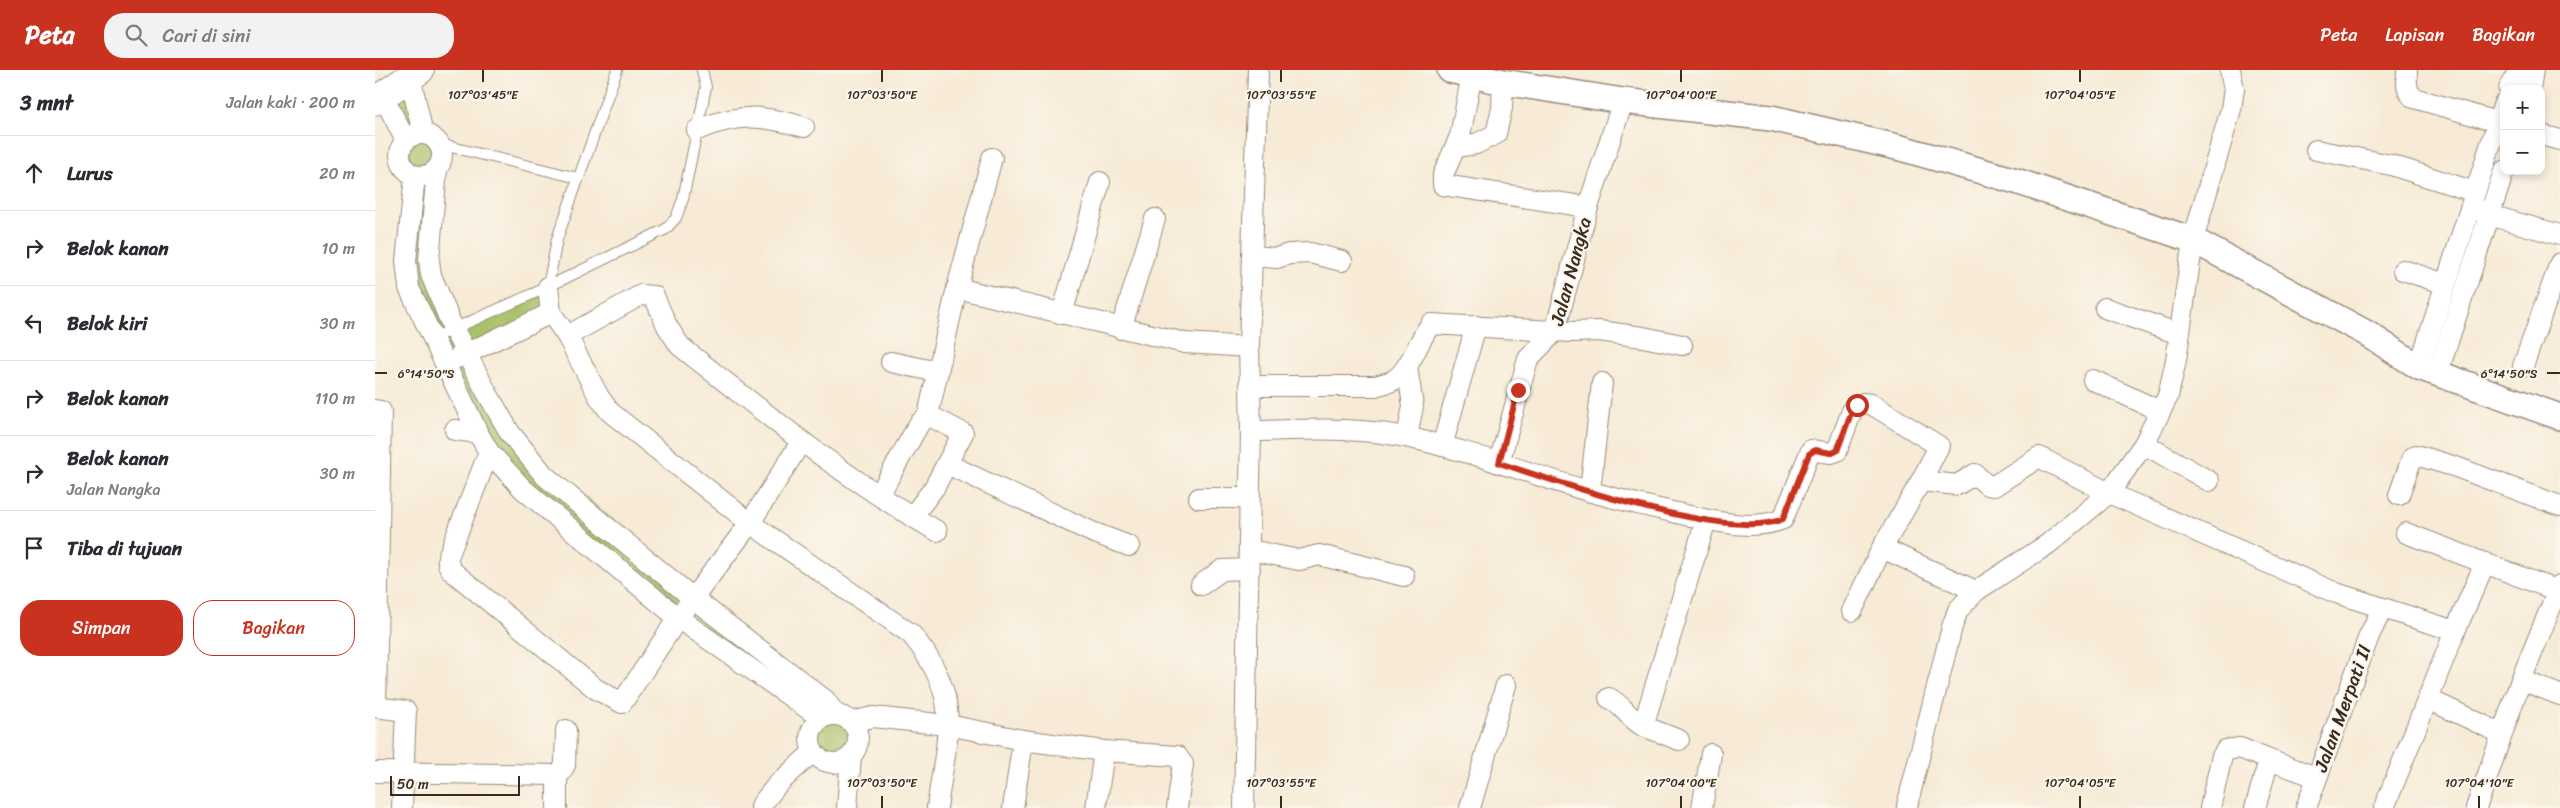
<!DOCTYPE html>
<html lang="id">
<meta charset="utf-8">
<style>
body{margin:0;font-family:Sriracha,sans-serif;background:#f2f2f3;color:#2b2b33}
.controls{position:absolute;right:15px;top:15px;display:grid;overflow:hidden;border-radius:10px;box-shadow:0 2px 8px #0003}
.controls button{width:45px;height:45px;display:grid;place-items:center;padding:0;border:0;border-bottom:1px solid #e1e1e2;background:#fff;color:#2b2b33;font:25px sans-serif}
.scale{position:absolute;left:15px;bottom:12px;width:130px;box-sizing:border-box;padding-left:5px;border:2px solid #3b2a1e;border-top:0;font-size:14px;line-height:18px;white-space:nowrap;color:#3b2a1e;-webkit-text-stroke:4px #fbf7ec;paint-order:stroke}
.stop{position:absolute;width:15px;height:15px;margin:-11px;border:4px solid #c8321e;border-radius:50%;background:#fff}
.stop.end{background:#c8321e;border-color:#fff;box-shadow:0 1px 5px #0008}
.list{margin:0;padding:0;list-style:none}
h2{display:flex;justify-content:space-between;align-items:center;height:65px;margin:0;padding:0 20px;font-size:21px}
h2 small{font-size:16px;font-weight:400;color:#7c7c81}
.list li{display:grid;grid-template-columns:32px 1fr auto;gap:15px;align-items:center;box-sizing:border-box;height:75px;padding:0 20px;border-top:1px solid #e1e1e2}
.list b{display:block;font-size:19px;white-space:nowrap}
.list p{margin:0;font-size:16px;white-space:nowrap;color:#7c7c81}
.list em{font-size:16px;font-style:normal;color:#7c7c81}
.actions{display:flex;gap:10px;padding:15px 20px}
.actions a{flex:1;padding:11px 0;border:1px solid #c8321e;border-radius:20px;text-align:center;font-size:18px;color:#c8321e}
.actions .main{background:#c8321e;color:#fff}
.icon{flex:none;width:28px;height:28px;fill:none;stroke:currentColor;stroke-width:2;stroke-linecap:round;stroke-linejoin:round}
.map{position:relative;flex:none;width:2185px;height:738px;overflow:hidden}
header{display:flex;align-items:center;gap:30px;box-sizing:border-box;height:70px;padding:0 25px;background:#c8321e;color:#fff}
header strong{font-size:24px}
nav{display:flex;gap:28px;margin-inline-start:auto;font-size:18px}
.search{width:350px;height:45px;background:#f2f2f3;display:flex;align-items:center;gap:12px;box-sizing:border-box;padding:0 18px;border-radius:20px;color:#7c7c81;font-size:19px}
main{display:flex}
aside{flex:1;background:#fff}
.map>svg:first-child{display:block}
.green{fill:#a9c167;stroke:#727642}
.lines{fill:none;stroke-linecap:round;stroke-linejoin:round}
.service-casing{stroke:#998a7a;stroke-width:12}
.minor-casing{stroke:#998a7a;stroke-width:22}
.tertiary-casing{stroke:#998a7a;stroke-width:28}
.secondary-casing{stroke:#998a7a;stroke-width:30}
.service{stroke:#fff;stroke-width:10}
.minor{stroke:#fff;stroke-width:20}
.tertiary{stroke:#fff;stroke-width:25}
.secondary{stroke:#fff;stroke-width:28}
.route{stroke:#c8321e;stroke-width:6}
.ticks{fill:none;stroke:#3b2a1e;stroke-width:2}
.labels{text-anchor:middle;stroke-width:4.5;stroke-linejoin:round;paint-order:stroke}
.street-label{font-size:19px;fill:#3b2a1e;stroke:#fbf7ec}
.ticks-label{font-size:12px;text-anchor:middle;fill:#3b2a1e;stroke:#fbf7ec;stroke-width:4.5;stroke-linejoin:round;paint-order:stroke}
</style>
<header>
<strong>Peta</strong>
<div class="search"><svg class="icon" aria-label="search" viewBox="0 0 24 24"><circle cx="10" cy="10" r="6"/><path d="M15 15l6 6"/></svg>Cari di sini</div>
<nav><a>Peta</a><a>Lapisan</a><a>Bagikan</a></nav>
</header>
<main>
<aside>
<h2>3 mnt<small>Jalan kaki · 200 m</small></h2>
<ul class="list">
<li><svg class="icon" aria-label="ahead" viewBox="0 0 24 24"><path d="M12 20V5M6 11l6-6 6 6"/></svg><div><b>Lurus</b></div><em>20 m</em></li>
<li><svg class="icon" aria-label="right" viewBox="0 0 24 24"><path d="M7 20v-9h11M14 6l5 5-5 5"/></svg><div><b>Belok kanan</b></div><em>10 m</em></li>
<li><svg class="icon" aria-label="left" viewBox="0 0 24 24"><path d="M17 20v-9H6M10 6l-5 5 5 5"/></svg><div><b>Belok kiri</b></div><em>30 m</em></li>
<li><svg class="icon" aria-label="right" viewBox="0 0 24 24"><path d="M7 20v-9h11M14 6l5 5-5 5"/></svg><div><b>Belok kanan</b></div><em>110 m</em></li>
<li><svg class="icon" aria-label="right" viewBox="0 0 24 24"><path d="M7 20v-9h11M14 6l5 5-5 5"/></svg><div><b>Belok kanan</b><p>Jalan Nangka</p></div><em>30 m</em></li>
<li><svg class="icon" aria-label="arrive" viewBox="0 0 24 24"><path d="M6 21V4h12l-3 4 3 4H6"/></svg><div><b>Tiba di tujuan</b></div></li>
</ul>
<div class="actions"><a class="main">Simpan</a><a>Bagikan</a></div>
</aside>
<div class="map">
<svg width="2185" height="738" viewBox="0 0 2185 738">
<rect width="100%" height="100%" fill="#fbf7ec"/>
<filter id="ink" filterUnits="userSpaceOnUse"><feTurbulence type="fractalNoise" baseFrequency=".02" numOctaves="2"/><feDisplacementMap in="SourceGraphic" scale="10" xChannelSelector="R" yChannelSelector="G"/><feConvolveMatrix kernelMatrix="1 2 1 2 8 2 1 2 1" color-interpolation-filters="sRGB"/></filter>
<filter id="wash" filterUnits="userSpaceOnUse"><feTurbulence type="fractalNoise" baseFrequency=".0096" numOctaves="4" result="noise"/><feDisplacementMap in="SourceGraphic" scale="20" xChannelSelector="R" yChannelSelector="G"/><feGaussianBlur stdDeviation="1.12" result="paint"/><feColorMatrix in="noise" values="0 0 0 0 0 0 0 0 0 0 0 0 0 0 0 0 0 1.4 0 .05"/><feComposite in="paint" operator="in"/></filter>
<g filter="url(#wash)">
<rect width="100%" height="100%" fill="#f7ead6"/>
<!-- green -->
<path class="green" d="M35 6 53 65 61 70 67 81 54 190 78 258 173 217 176 243 93 283 135 363 481 658C497 710 411 698 440 653L303 548 114 382 34 218 32 101C26 93 24 88 26 78L8 26Z"/>
</g>
<g filter="url(#ink)">
<g class="lines">
<defs>
<g id="service">
<polyline points="64,74 203,108"/>
<polyline points="173,217 182,169 242,0"/>
<polyline points="58,268 162,222 291,159 301,148 308,129 331,17 327,0"/>
</g>
<g id="minor">
<path d="M2032 0C2032 10 2030 21 2039 28L2129 54"/>
<polyline points="1097,4 1085,66 1068,105 1068,115 1213,137"/>
<polyline points="35,6 48,64"/>
<polyline points="2134,19 2144,0"/>
<polyline points="2155,19 2158,0"/>
<polyline points="8,26 31,71"/>
<path d="M322 60C362 43 388 45 429 57"/>
<circle cx="46" cy="85" r="21"/>
<polyline points="2166,65 2185,70"/>
<polyline points="1081,77 1101,74 1121,64 1127,38 1128,12"/>
<polyline points="1941,80 2016,95 2100,122"/>
<polyline points="62,99 54,190 56,205 78,258 111,321 135,363 170,406 319,529 450,630 461,645"/>
<polyline points="40,106 31,191 34,218 103,363 114,382 148,419 303,548 446,648"/>
<polyline points="2104,140 2114,145 2185,165"/>
<polyline points="877,186 902,188 914,184 935,183 967,191"/>
<polyline points="2028,200 2070,214"/>
<path d="M173 217 176 243 192 266 224 327 235 342 375 453 536 564C589 628 572 663 562 738"/>
<polyline points="582,218 810,273 874,277"/>
<polyline points="1730,238 1804,264"/>
<polyline points="687,244 725,112"/>
<polyline points="746,259 780,149"/>
<path d="M192 266 266 225 279 226 292 256 305 276C387 341 470 409 562 461"/>
<polyline points="82,288 176,243"/>
<polyline points="516,292 563,302"/>
<polyline points="1032,296 1038,336 1032,367"/>
<polyline points="2148,296 2185,193"/>
<polyline points="2044,297 2129,33"/>
<polyline points="2062,305 2129,101"/>
<polyline points="1718,310 1785,341"/>
<path d="M875 316H1000C1006 314 1014 313 1019 310 1036 299 1043 270 1056 254L1197 262 1224 261 1268 267 1307 275"/>
<polyline points="0,340 6,341 1,637"/>
<polyline points="80,360 103,363"/>
<path d="M876 361C929 360 983 356 1035 368 1096 381 1155 404 1216 422 1249 431 1282 439 1315 446 1344 452 1379 461 1408 449L1436 380 1456 383 1462 381 1478 338 1488 333 1496 334 1564 376 1546 411 1582 415 1600 404 1612 415 1619 416 1664 387 1734 423 1961 523 2080 561"/>
<polyline points="1769,374 1834,411"/>
<polyline points="1067,376 1101,256"/>
<polyline points="114,382 73,487 73,494 77,501 221,619 247,633 303,548 375,453 426,372"/>
<polyline points="1124,393 1153,289 1180,261 1213,137 1248,31"/>
<polyline points="572,394 717,462 754,476"/>
<polyline points="1215,421 1227,313"/>
<polyline points="504,425 544,354 553,345"/>
<polyline points="2024,425 2037,388 2041,385 2081,397 2185,436"/>
<polyline points="824,428 875,428"/>
<polyline points="537,447 559,418 588,363 553,345 582,218 617,88"/>
<polyline points="2031,463 2183,521"/>
<polyline points="1507,478 1601,521"/>
<polyline points="875,480 924,490 944,485 1029,506"/>
<polyline points="826,515 847,500 875,499"/>
<polyline points="1477,541 1507,478 1546,411"/>
<polyline points="2146,610 2185,625"/>
<path d="M1234 628C1248 635 1252 647 1268 656"/>
<polyline points="2053,629 2127,664"/>
<polyline points="0,637 31,641 27,738"/>
<circle cx="459" cy="669" r="24"/>
<polyline points="476,652 498,647 573,655 648,670 729,681 802,686 808,694 802,738"/>
<polyline points="1304,670 1268,656 1331,450"/>
<polyline points="0,702 182,705 185,704 190,695 191,660"/>
<polyline points="182,705 182,738"/>
<polyline points="1532,736 1577,557 1583,540 1601,521 1673,474 1734,423 1769,374 1793,326 1801,290 1818,170 1856,39 1859,19 1855,0"/>
<polyline points="386,738 387,734 402,715 438,682"/>
<polyline points="472,738 476,686"/>
<polyline points="638,738 648,670"/>
<polyline points="721,738 729,681"/>
<polyline points="869,738 876,361 874,277 883,0"/>
<polyline points="1095,738 1131,615"/>
<polyline points="1327,738 1336,684"/>
<polyline points="1835,738 1847,686 1851,680 1865,678 1894,690"/>
<polyline points="1880,738 1894,690 1941,707"/>
<polyline points="1931,738 1994,566 2007,539"/>
<polyline points="2009,738 2080,561 2110,493"/>
<polyline points="2101,738 2146,610 2185,515"/>
</g>
<polyline id="tertiary" points="1075,0 1128,12 1248,31 1396,48 1526,78 1641,111 1818,170 1991,263 2044,297 2185,347"/>
<polyline id="secondary" points="0,31 45,0"/>
</defs>
<!-- service casing -->
<use href="#service" class="service-casing"/>
<!-- minor casing -->
<use href="#minor" class="minor-casing"/>
<!-- tertiary casing -->
<use href="#tertiary" class="tertiary-casing"/>
<!-- secondary casing -->
<use href="#secondary" class="secondary-casing"/>
<!-- service -->
<use href="#service" class="service"/>
<!-- minor -->
<use href="#minor" class="minor"/>
<!-- tertiary -->
<use href="#tertiary" class="tertiary"/>
<!-- secondary -->
<use href="#secondary" class="secondary"/>
</g>
</g>
<g class="lines" filter="url(#ink)">
<!-- route -->
<path class="route" d="M1143 320 1124 393C1184 412 1353 472 1408 449L1434 384 1440 380 1456 383 1462 381 1478 338 1482 335"/>
</g>
<!-- ticks -->
<path class="ticks" d="M108 0V12M507 0V12M906 0V12M1306 0V12M1705 0V12M0 303H12M2172 303H2185M507 726V738M906 726V738M1306 726V738M1705 726V738M2104 726V738"/>
<g class="labels">
<!-- street labels -->
<g class="street-label">
<text transform="translate(1195 201) rotate(-75)" y="7">Jalan Nangka</text>
<text transform="translate(1967 638) rotate(-70)" y="7">Jalan Merpati II</text>
</g>
</g>
<g class="ticks-label">
<text x="108" y="29">107°03'45"E</text>
<text x="507" y="29">107°03'50"E</text>
<text x="906" y="29">107°03'55"E</text>
<text x="1306" y="29">107°04'00"E</text>
<text x="1705" y="29">107°04'05"E</text>
<text x="51" y="308">6°14'50"S</text>
<text x="2134" y="308">6°14'50"S</text>
<text x="507" y="717">107°03'50"E</text>
<text x="906" y="717">107°03'55"E</text>
<text x="1306" y="717">107°04'00"E</text>
<text x="1705" y="717">107°04'05"E</text>
<text x="2104" y="717">107°04'10"E</text>
</g>
</svg>
<div class="controls">
<button>+</button>
<button>−</button>
</div>
<div class="scale">50 m</div>
<div class="stop" style="left:1482px;top:335px"></div>
<div class="stop end" style="left:1143px;top:320px"></div>
</div>
</main>
